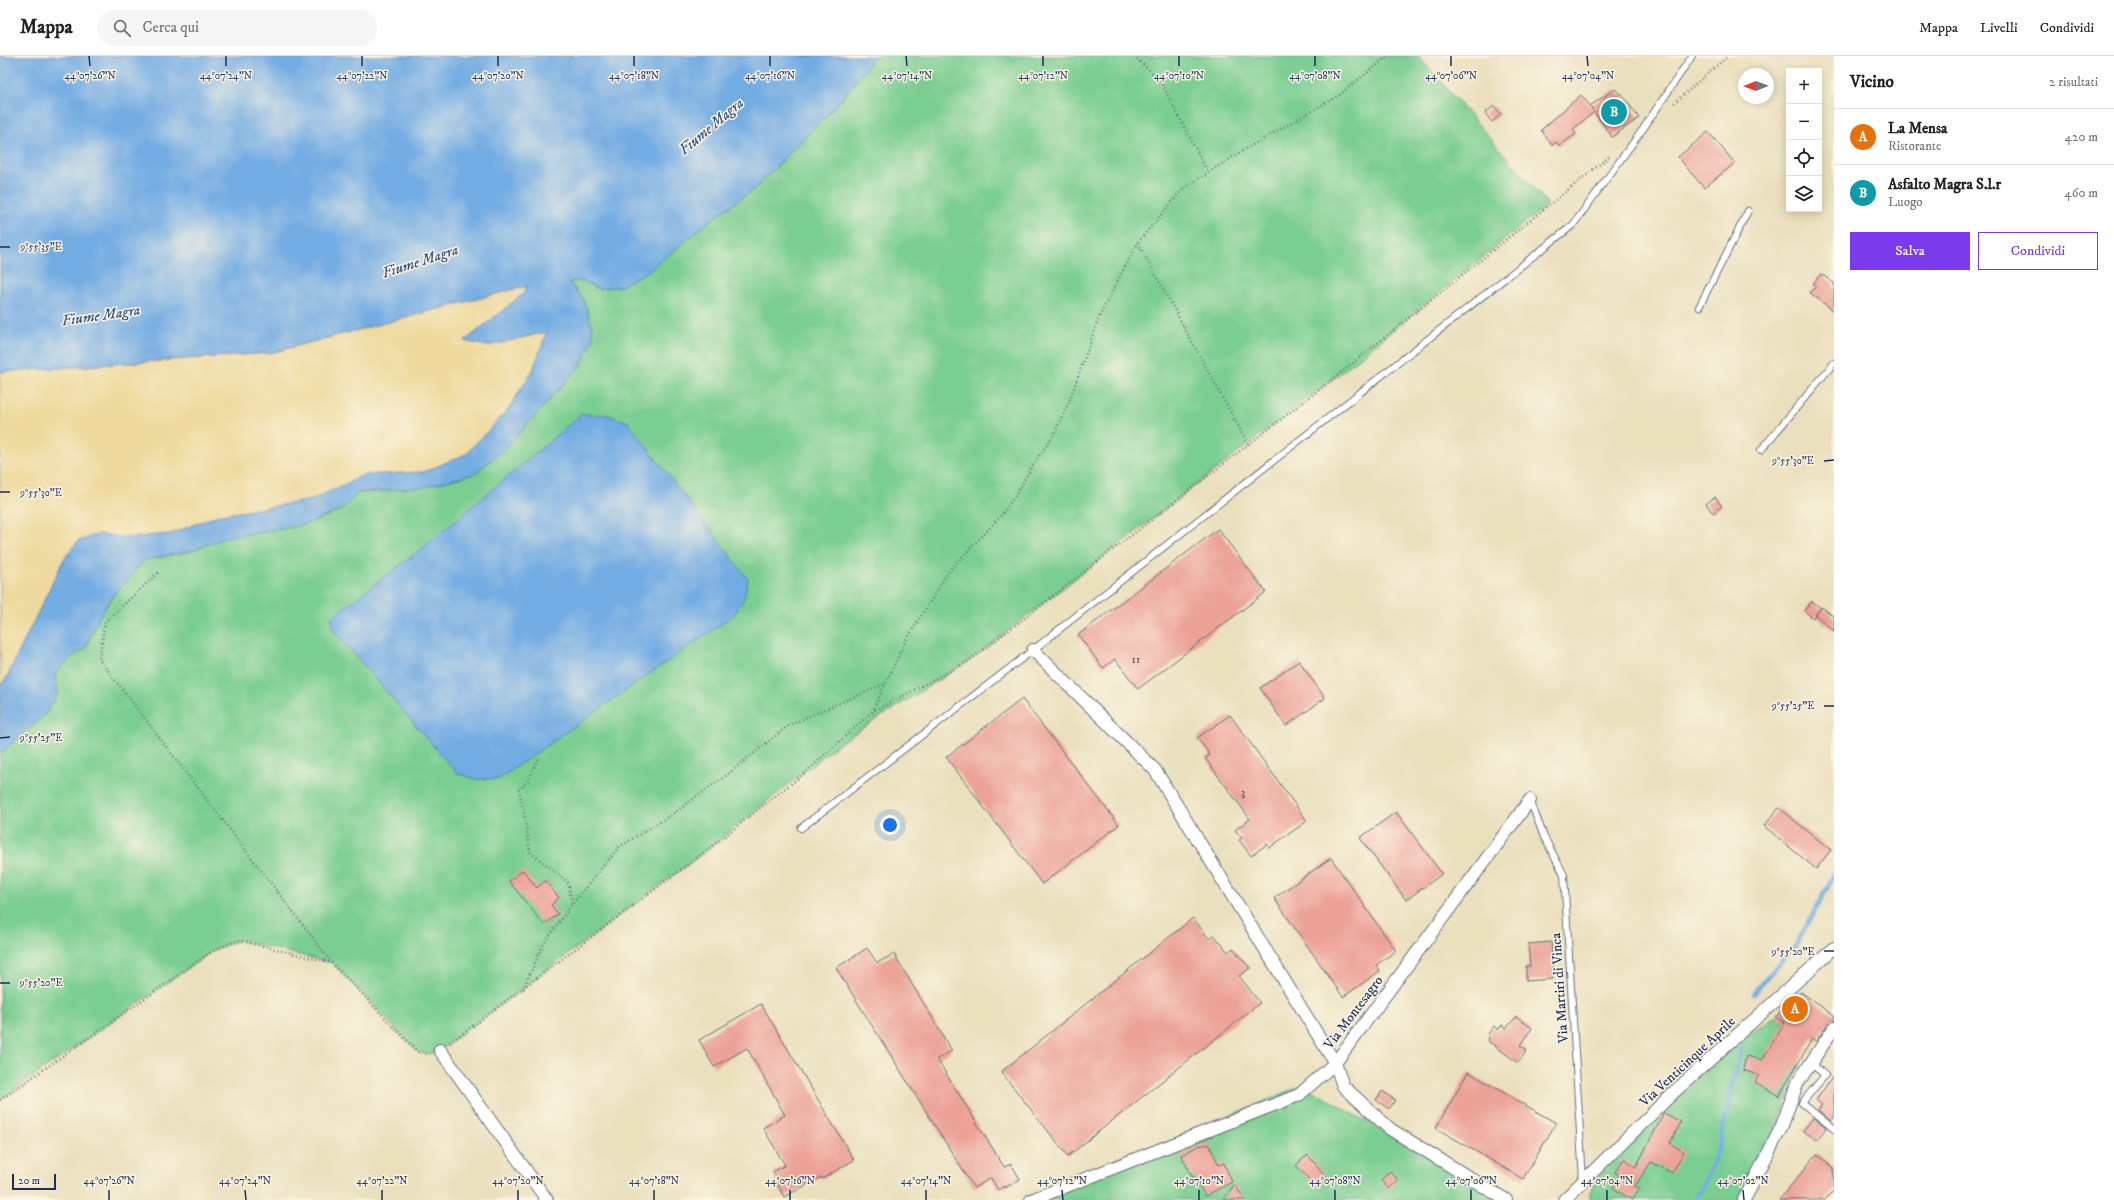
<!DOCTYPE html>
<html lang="it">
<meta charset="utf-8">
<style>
body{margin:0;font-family:"IM FELL DW Pica",serif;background:#f6f6f6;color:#222}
.controls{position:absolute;right:12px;top:12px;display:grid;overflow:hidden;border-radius:0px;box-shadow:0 2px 10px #0003}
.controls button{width:36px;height:36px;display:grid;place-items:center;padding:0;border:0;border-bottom:1px solid #e0e0e0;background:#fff;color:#222;font:20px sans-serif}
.compass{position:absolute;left:1738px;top:12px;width:36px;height:36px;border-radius:50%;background:#fff;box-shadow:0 2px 10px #0003;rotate:269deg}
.scale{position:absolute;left:12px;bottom:10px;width:44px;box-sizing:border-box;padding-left:4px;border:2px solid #1b2f5e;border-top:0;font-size:11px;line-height:14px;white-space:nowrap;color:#1b2f5e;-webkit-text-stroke:3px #fcf5e5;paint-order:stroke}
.you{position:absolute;left:890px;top:769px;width:14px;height:14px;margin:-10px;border:3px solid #fff;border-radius:50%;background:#1a73e8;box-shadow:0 0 0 6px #1a73e833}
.badge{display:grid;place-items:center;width:26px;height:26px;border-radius:50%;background:#7c3aed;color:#fff;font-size:13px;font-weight:700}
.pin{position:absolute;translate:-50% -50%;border:2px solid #fff;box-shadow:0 1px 4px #0006}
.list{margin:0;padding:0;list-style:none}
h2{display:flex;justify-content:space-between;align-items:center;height:52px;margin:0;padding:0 16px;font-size:17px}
h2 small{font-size:13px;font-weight:400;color:#767676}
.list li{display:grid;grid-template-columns:26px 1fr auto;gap:12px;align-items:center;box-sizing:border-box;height:56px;padding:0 16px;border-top:1px solid #e0e0e0}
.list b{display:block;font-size:15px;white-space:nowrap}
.list p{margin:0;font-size:13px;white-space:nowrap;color:#767676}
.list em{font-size:13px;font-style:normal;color:#767676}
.actions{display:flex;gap:8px;padding:12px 16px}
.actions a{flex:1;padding:9px 0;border:1px solid #7c3aed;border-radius:0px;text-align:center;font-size:14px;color:#7c3aed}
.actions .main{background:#7c3aed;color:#fff}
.icon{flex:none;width:22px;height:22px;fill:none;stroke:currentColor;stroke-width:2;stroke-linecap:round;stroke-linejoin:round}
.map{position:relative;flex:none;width:1834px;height:1144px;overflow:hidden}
header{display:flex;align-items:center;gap:24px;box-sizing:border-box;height:56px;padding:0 20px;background:#fff;border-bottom:1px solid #e0e0e0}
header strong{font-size:19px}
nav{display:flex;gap:22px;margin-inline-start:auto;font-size:14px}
.search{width:280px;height:36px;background:#f6f6f6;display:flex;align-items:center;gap:10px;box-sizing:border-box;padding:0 14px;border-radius:22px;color:#767676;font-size:15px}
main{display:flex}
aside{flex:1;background:#fff}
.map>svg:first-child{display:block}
.green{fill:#7ace91;stroke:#4a7e78;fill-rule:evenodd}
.sand{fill:#eeda9e;stroke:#84847e}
.water{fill:#73ace3;stroke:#476ea0}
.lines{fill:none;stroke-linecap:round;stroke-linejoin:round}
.stream{stroke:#73ace3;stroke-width:4.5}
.building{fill:#eca297}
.lane-casing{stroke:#646d7f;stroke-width:8}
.street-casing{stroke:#646d7f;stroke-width:14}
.path{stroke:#646d7f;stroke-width:2.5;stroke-dasharray:1 3;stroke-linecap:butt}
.lane{stroke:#fff;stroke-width:6}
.street{stroke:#fff;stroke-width:12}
.ticks{fill:none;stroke:#1b2f5e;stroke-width:1.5}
.labels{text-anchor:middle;stroke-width:3;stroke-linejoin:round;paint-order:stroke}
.number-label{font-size:12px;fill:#4f4c6c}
.street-label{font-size:14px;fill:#1b2f5e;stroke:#fcf5e5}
.water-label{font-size:15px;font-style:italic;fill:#355486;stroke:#fcf5e5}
.ticks-label{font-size:10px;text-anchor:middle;fill:#1b2f5e;stroke:#fcf5e5;stroke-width:3;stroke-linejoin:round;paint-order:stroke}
</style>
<header>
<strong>Mappa</strong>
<div class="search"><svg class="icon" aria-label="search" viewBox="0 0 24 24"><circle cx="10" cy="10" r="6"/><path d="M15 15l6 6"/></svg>Cerca qui</div>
<nav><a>Mappa</a><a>Livelli</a><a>Condividi</a></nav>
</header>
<main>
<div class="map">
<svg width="1834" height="1144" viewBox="0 0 1834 1144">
<rect width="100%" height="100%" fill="#fcf5e5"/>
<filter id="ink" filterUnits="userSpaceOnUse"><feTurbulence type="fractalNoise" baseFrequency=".025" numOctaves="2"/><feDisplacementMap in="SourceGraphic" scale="8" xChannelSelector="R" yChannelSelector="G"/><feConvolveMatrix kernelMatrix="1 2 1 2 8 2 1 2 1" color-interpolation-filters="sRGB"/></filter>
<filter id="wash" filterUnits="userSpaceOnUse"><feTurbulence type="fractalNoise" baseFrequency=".012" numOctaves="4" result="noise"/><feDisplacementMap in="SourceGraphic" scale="16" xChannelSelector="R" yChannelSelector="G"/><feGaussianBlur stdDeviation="0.9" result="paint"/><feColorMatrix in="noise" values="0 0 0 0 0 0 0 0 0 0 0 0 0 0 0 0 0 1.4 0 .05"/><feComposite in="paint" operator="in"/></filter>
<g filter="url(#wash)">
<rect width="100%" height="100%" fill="#ebe0bd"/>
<!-- green -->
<g class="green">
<path d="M876 0H1418L1548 148 1333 323 969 605 841 686 702 798 440 994 428 998 418 996 332 907 238 884 214 894 0 1044V701L2 696 58 638 55 618 70 602 85 593 99 561 114 539 145 504 191 495 227 481 270 475 310 467 341 454 358 437 380 436 474 418 551 343 583 243 569 226 583 225 599 233 711 164 757 131 841 44ZM423 492 346 588 333 574 332 561ZM510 825 537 832 546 825 559 842 551 849 558 858 544 869Z"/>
<polygon points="1775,961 1785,967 1796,1008 1800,1010 1792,1026 1777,1071 1740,1144 1590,1144 1590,1136 1598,1121 1650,1066 1729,993"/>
<polygon points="1303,1029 1504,1144 1031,1144"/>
</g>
<!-- sand -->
<polygon class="sand" points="527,229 523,238 465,285 488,290 547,275 533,314 508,354 466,398 424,416 364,419 312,444 216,460 170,478 129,482 99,478 64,503 7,621 0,630 0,316 270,297"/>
<!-- water -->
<g class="water">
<polygon points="0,0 876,0 841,44 757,131 711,164 650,214 621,230 599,233 583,225 569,226 583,243 592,269 593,284 581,309 505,393 474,418 424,431 358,437 341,454 310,467 270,475 227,481 191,495 145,504 114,539 99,561 85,593 70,602 55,618 58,638 44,660 2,696 0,701 0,630 7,621 64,503 78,485 99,478 129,482 170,478 216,460 312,444 364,419 424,416 466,398 508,354 533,314 547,276 488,290 465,285 523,238 527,230 270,297 0,316"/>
<polygon points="582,358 608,359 628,366 748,523 744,542 734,559 499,723 475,723 457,717 333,574 332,561 423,492"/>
</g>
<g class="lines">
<!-- stream -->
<g class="stream">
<polyline points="1754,937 1795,890 1828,831 1834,816"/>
<path d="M1695 1144C1722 1100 1729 1042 1741 992"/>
</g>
</g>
<g id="blocks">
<!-- building -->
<g class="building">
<polygon points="1615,33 1620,38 1621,37 1639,62 1612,81 1594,56 1573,73 1576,78 1559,90 1556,86 1552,89 1541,74 1581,39 1593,54 1590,50"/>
<polygon points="1494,50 1501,58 1492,66 1485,57"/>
<polygon points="1708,76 1735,107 1704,132 1678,101"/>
<polygon points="1821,218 1834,227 1834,255 1810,237 1816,230 1813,228"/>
<polygon points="1715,441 1722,450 1713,457 1706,448"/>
<polygon points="1218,473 1266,536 1138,633 1115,603 1103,612 1078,579"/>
<polygon points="1812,545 1821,552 1813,562 1804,555"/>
<polygon points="1822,551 1834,561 1834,575 1815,559"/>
<polygon points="1299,605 1325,642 1286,670 1260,632"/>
<polygon points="1022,643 1119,769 1042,828 946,701"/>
<polygon points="1230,659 1307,765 1269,792 1267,788 1251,800 1239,784 1242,782 1235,774 1250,763 1205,702 1210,699 1197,682"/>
<polygon points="1779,752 1831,794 1816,813 1764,770"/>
<polygon points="1396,756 1442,818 1406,844 1360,782"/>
<polygon points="1331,802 1396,895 1376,909 1380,915 1343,941 1274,842"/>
<polygon points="523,814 537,832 545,825 559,842 551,849 558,858 544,869 509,825"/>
<polygon points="1193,862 1209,883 1214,879 1228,896 1233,892 1250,912 1239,920 1260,947 1068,1100 1001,1016"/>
<polygon points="1551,886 1553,923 1526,925 1526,910 1530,910 1528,888"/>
<polygon points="867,892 877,907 894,898 952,995 937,1003 1004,1111 1011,1108 1020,1123 1005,1132 1004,1130 998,1134 991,1122 974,1132 836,912"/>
<polygon points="1801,936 1834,960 1834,965 1828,968 1816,985 1812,983 1779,1040 1755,1026 1759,1019 1743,1014 1746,1000 1762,1004 1785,967 1775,961"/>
<polygon points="761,948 854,1104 822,1123 821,1121 784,1141 775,1124 777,1123 773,1116 785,1109 763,1072 785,1059 747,992 714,1011 699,984"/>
<polygon points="1516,961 1532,972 1520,989 1527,994 1518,1007 1488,985 1489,982 1487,980 1494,970 1498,974 1502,969 1506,972"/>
<polygon points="1468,1016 1556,1067 1523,1123 1436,1072"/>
<polygon points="1834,1019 1834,1061 1831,1065 1818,1054 1822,1049 1816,1044"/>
<polygon points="1382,1035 1395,1044 1389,1053 1376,1044"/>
<polygon points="1664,1057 1681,1066 1670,1087 1684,1096 1672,1117 1651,1106 1635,1130 1640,1133 1632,1144 1613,1132 1619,1119 1615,1116 1624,1103 1636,1111"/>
<polygon points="1813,1062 1826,1072 1817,1084 1803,1075"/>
<polygon points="1209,1088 1219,1109 1224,1107 1232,1126 1205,1140 1195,1121 1193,1122 1181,1099 1198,1090"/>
<polygon points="1817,1098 1834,1112 1834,1133 1825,1144 1779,1144"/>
<polygon points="1308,1099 1328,1123 1317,1132 1296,1109"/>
<polygon points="1390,1115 1398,1124 1389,1133 1381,1124"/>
<polygon points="1234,1129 1246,1144 1223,1144"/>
</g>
</g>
</g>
<g filter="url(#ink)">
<use href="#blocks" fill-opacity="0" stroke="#646d7f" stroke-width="1"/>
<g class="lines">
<defs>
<g id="lane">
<polyline points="1699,251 1748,155"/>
<polyline points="1761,394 1834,307"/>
<polyline points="1530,744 1544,781 1564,819 1583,1124"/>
<polyline points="801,772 1033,594 1573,169 1643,73 1692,0"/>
<polyline points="1810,1007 1825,1019 1802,1047 1834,1073"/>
</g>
<g id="street">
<polyline points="440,994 547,1144"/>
<polyline points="1031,1144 1299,1039 1335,1007 1155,714 1033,594"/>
<polyline points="1506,1144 1390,1073 1343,1030 1335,1007 1530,744"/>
<polyline points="1564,1144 1674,1036 1834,892"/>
<polyline points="1744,1144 1781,1072 1797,1028 1834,972"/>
</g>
</defs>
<!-- lane casing -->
<use href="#lane" class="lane-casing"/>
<!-- street casing -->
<use href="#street" class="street-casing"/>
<!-- path -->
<g class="path">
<polyline points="1134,0 1160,24 1208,117"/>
<polyline points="1674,47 1728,0"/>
<polyline points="1138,187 1248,388"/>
<polyline points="158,517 105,566 99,603 332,907 418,996 428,998"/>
<polyline points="872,656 905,586 949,515 999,462 1017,437 1032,410 1053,380 1069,346 1100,259 1138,186 1183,133 1242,95 1338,40 1388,0"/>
<polyline points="538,703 528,725 519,734 524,757 530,796 557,817 568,827 572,848"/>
<polyline points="523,933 543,889 572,848 619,791 671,759 728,718 789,669 884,628"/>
<polyline points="450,987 702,798 807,715 872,656 969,605 1333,323 1610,100"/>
<polyline points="0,1044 214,894 238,884 332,907"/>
</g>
<!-- lane -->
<use href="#lane" class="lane"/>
<!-- street -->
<use href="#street" class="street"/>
</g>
</g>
<!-- ticks -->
<path class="ticks" d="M89 0 90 10M226 0V10M362 0V10M498 0V10M634 0V10M770 0V10M906 0 907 10M1043 0V10M1179 0V10M1315 0V10M1451 0V10M1587 0 1588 10M0 191H10M1824 405 1834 404M0 436H10M1824 650H1834M0 682 10 681M1824 895H1834M0 927H10M109 1134V1144M245 1134 246 1144M382 1134V1144M518 1134V1144M654 1134V1144M790 1134V1144M926 1134V1144M1062 1134 1063 1144M1199 1134V1144M1335 1134V1144M1471 1134V1144M1607 1134V1144M1743 1134 1744 1144"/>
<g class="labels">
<!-- number labels -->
<g class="number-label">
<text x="1136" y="607">11</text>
<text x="1243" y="740">3</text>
</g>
<!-- street labels -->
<g class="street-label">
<text transform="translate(1559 932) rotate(-94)" y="5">Via Martiri di Vinca</text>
<text transform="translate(1353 956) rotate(-53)" y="5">Via Montesagro</text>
<text transform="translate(1687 1005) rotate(-43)" y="5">Via Venticinque Aprile</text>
</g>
<!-- water labels -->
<g class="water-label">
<text transform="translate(711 70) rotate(-40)" y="5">Fiume Magra</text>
<text transform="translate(420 205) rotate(-18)" y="5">Fiume Magra</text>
<text transform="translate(101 259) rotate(-8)" y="5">Fiume Magra</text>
</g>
</g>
<g class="ticks-label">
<text x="90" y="23">44°07'26"N</text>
<text x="226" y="23">44°07'24"N</text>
<text x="362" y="23">44°07'22"N</text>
<text x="498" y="23">44°07'20"N</text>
<text x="634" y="23">44°07'18"N</text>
<text x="770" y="23">44°07'16"N</text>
<text x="907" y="23">44°07'14"N</text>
<text x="1043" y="23">44°07'12"N</text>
<text x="1179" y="23">44°07'10"N</text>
<text x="1315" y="23">44°07'08"N</text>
<text x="1451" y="23">44°07'06"N</text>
<text x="1588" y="23">44°07'04"N</text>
<text x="41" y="194">9°55'35"E</text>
<text x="1793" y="408">9°55'30"E</text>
<text x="41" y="440">9°55'30"E</text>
<text x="1793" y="653">9°55'25"E</text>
<text x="41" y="685">9°55'25"E</text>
<text x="1793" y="899">9°55'20"E</text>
<text x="41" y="930">9°55'20"E</text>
<text x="109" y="1128">44°07'26"N</text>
<text x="245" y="1128">44°07'24"N</text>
<text x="382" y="1128">44°07'22"N</text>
<text x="518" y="1128">44°07'20"N</text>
<text x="654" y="1128">44°07'18"N</text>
<text x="790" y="1128">44°07'16"N</text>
<text x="926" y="1128">44°07'14"N</text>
<text x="1062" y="1128">44°07'12"N</text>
<text x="1199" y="1128">44°07'10"N</text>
<text x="1335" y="1128">44°07'08"N</text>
<text x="1471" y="1128">44°07'06"N</text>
<text x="1607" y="1128">44°07'04"N</text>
<text x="1743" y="1128">44°07'02"N</text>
</g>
</svg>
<div class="controls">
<button>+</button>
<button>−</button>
<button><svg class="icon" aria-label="locate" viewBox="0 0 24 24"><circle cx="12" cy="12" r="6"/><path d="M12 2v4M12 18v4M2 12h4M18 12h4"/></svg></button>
<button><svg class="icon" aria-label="layers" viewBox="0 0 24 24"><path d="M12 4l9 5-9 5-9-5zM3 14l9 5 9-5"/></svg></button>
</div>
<svg class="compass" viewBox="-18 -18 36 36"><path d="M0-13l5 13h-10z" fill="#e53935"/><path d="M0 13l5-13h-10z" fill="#767676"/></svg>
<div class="scale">20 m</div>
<div class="you"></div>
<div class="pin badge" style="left:1795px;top:953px;background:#e8710a">A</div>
<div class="pin badge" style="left:1614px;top:56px;background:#0f9aa8">B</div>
</div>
<aside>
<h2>Vicino<small>2 risultati</small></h2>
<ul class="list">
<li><span class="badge" style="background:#e8710a">A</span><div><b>La Mensa</b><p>Ristorante</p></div><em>420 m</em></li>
<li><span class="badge" style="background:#0f9aa8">B</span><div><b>Asfalto Magra S.l.r</b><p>Luogo</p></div><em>460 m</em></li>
</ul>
<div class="actions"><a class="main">Salva</a><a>Condividi</a></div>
</aside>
</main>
